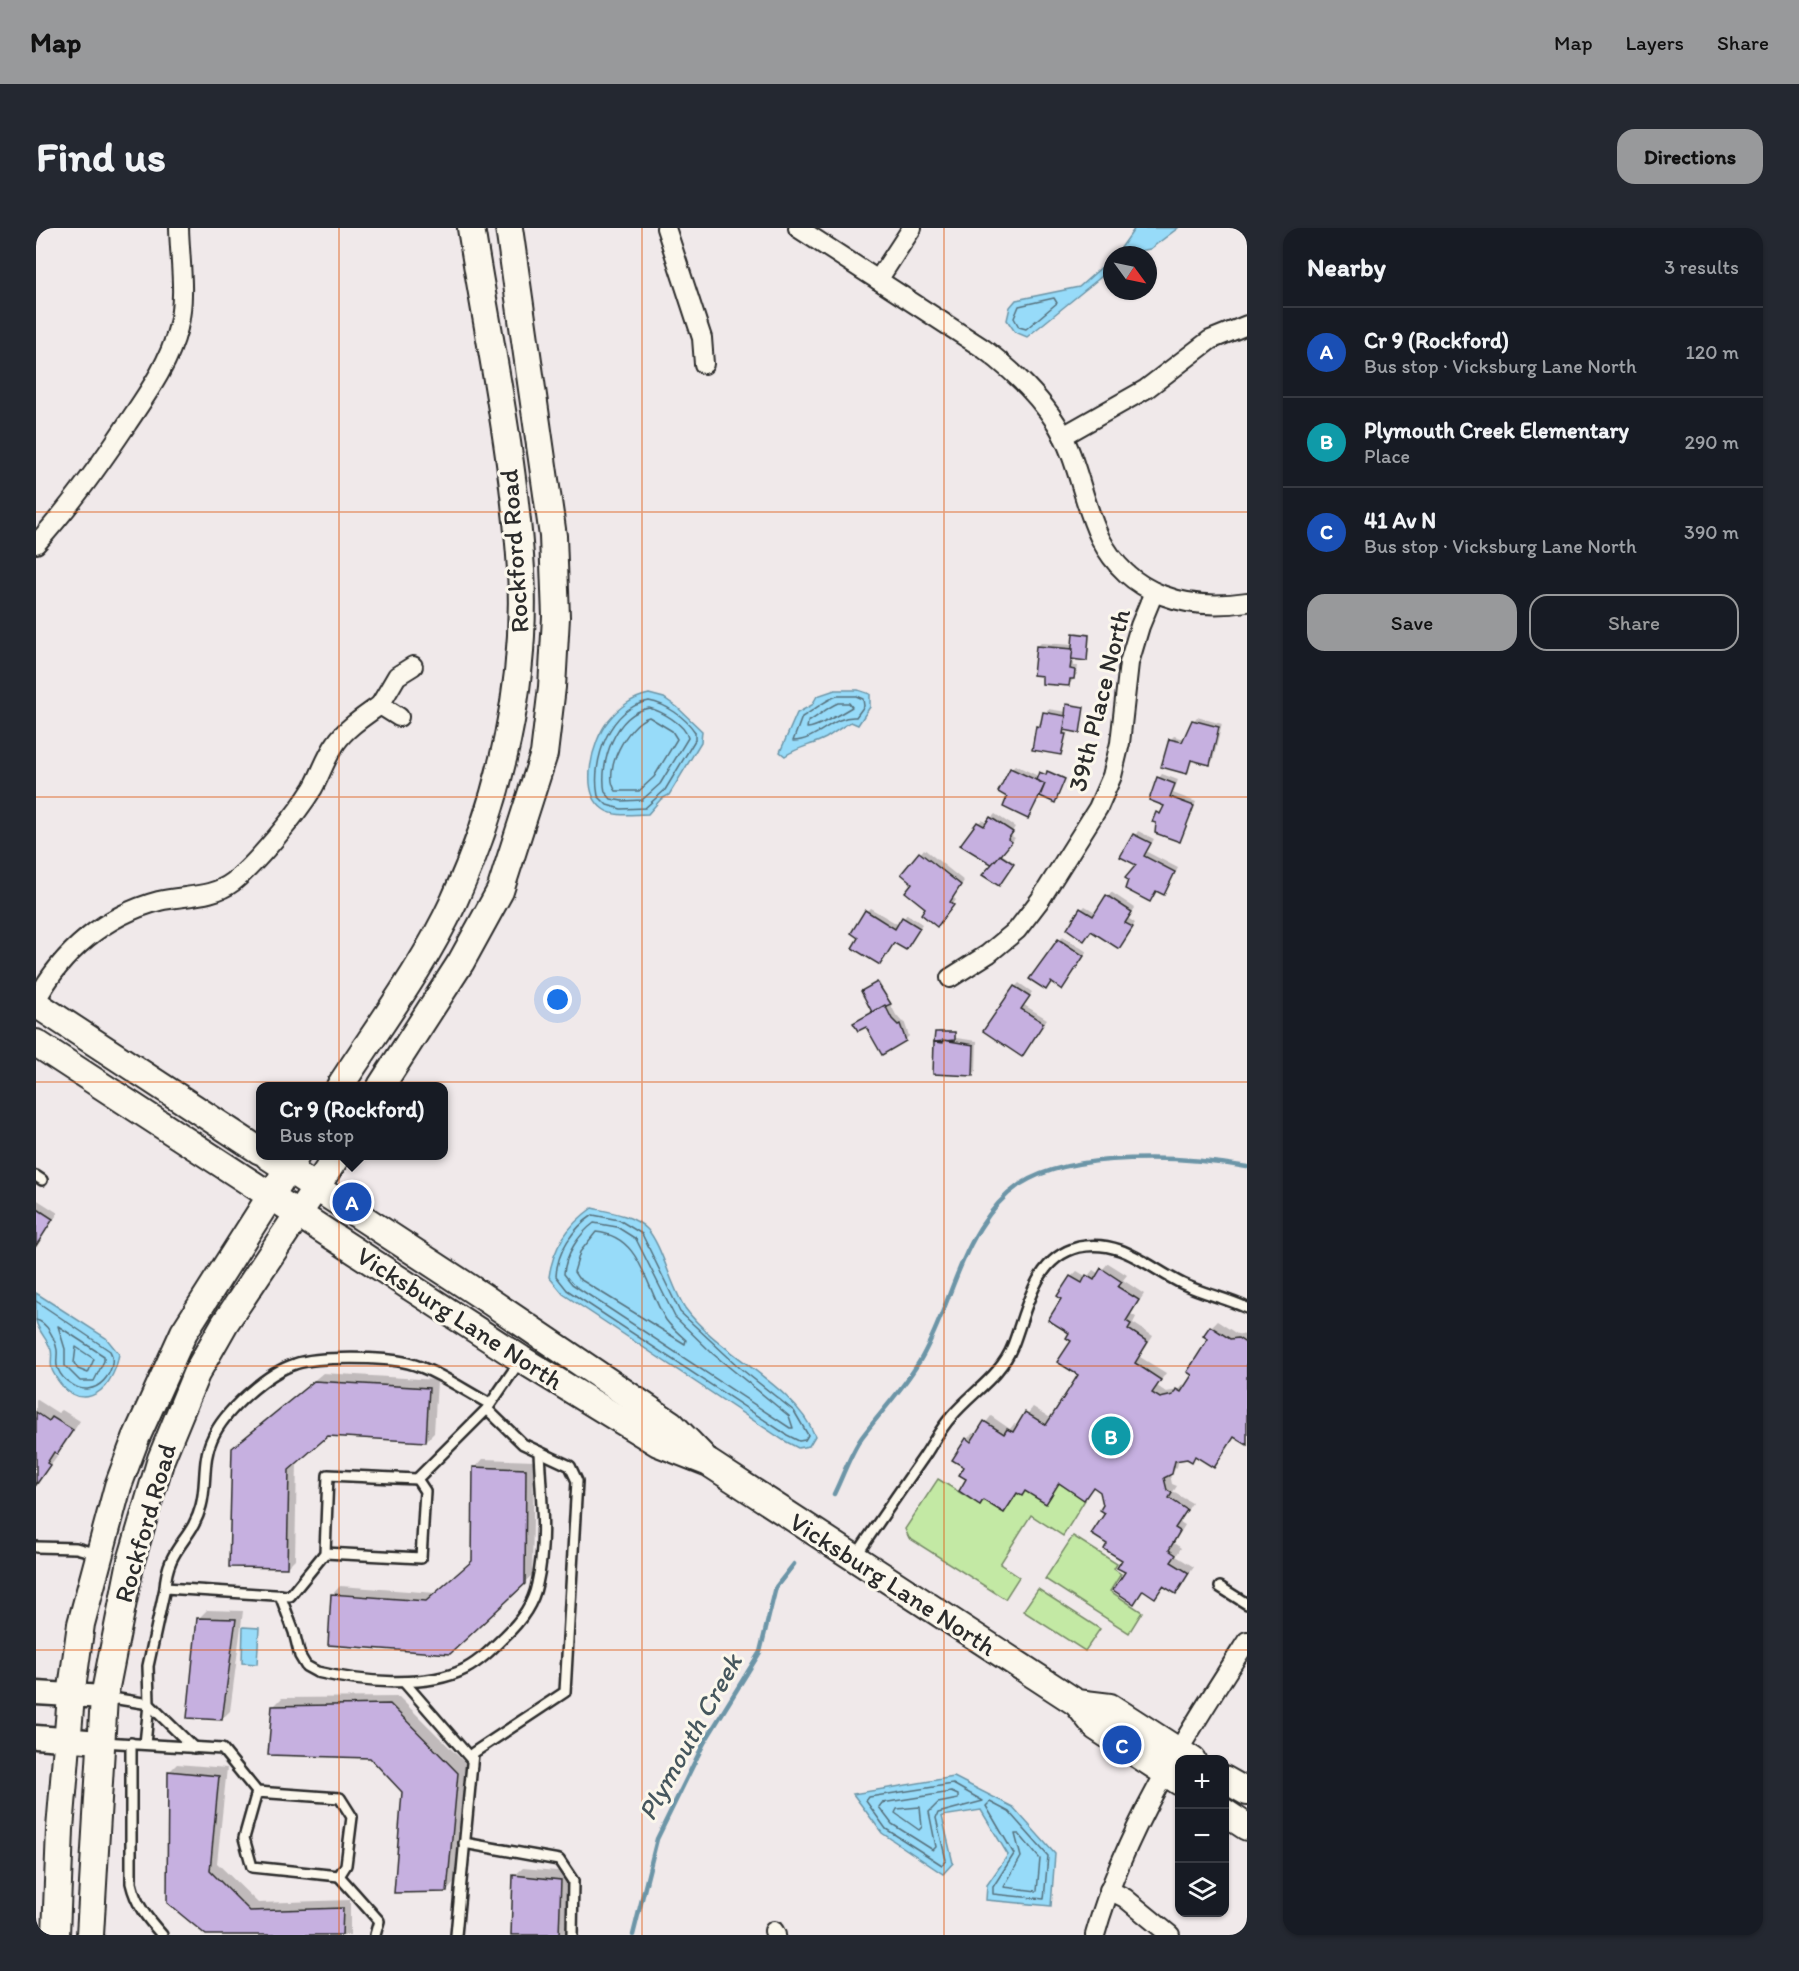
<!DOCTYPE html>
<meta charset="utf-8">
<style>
body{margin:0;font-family:Itim,sans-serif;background:#242831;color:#f1f3f6}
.controls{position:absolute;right:18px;bottom:18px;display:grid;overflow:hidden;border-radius:12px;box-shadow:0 2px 4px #0004}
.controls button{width:54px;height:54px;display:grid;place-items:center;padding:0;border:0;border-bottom:2px solid #363941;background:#171b24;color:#f1f3f6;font:30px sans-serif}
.compass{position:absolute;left:1067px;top:18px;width:54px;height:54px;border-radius:50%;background:#171b24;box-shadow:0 2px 4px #0004;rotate:123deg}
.you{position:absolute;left:522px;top:772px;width:21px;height:21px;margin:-15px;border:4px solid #fff;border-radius:50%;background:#1a73e8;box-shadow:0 0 0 9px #1a73e833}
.badge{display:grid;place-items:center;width:39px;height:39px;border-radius:50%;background:#98999b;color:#fff;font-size:20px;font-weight:700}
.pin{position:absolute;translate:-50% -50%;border:3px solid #fff;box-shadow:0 2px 6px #0006}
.popup{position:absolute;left:220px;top:854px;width:192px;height:78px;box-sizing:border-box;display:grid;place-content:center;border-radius:12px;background:#171b24;filter:drop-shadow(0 2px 4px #0005);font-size:20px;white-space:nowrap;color:#9ea1a6}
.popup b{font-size:22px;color:#f1f3f6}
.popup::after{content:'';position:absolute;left:50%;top:100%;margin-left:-12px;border:12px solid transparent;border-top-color:#171b24}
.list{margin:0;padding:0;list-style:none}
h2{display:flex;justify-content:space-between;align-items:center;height:78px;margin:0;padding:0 24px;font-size:26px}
h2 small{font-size:20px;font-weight:400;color:#9ea1a6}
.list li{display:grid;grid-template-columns:39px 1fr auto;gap:18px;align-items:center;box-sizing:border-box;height:90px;padding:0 24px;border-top:2px solid #363941}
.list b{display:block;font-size:22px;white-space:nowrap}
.list p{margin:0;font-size:20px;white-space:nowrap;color:#9ea1a6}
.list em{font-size:20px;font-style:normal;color:#9ea1a6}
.actions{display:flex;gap:12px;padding:18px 24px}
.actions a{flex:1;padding:14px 0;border:2px solid #98999b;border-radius:18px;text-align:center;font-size:21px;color:#98999b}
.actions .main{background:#98999b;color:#111}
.icon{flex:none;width:33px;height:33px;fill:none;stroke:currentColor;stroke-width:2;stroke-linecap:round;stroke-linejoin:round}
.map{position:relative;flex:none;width:1211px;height:1707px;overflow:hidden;border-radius:18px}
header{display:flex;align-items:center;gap:36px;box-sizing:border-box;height:84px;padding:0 30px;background:#98999b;color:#111}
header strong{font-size:28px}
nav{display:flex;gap:33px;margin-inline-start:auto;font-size:21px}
.intro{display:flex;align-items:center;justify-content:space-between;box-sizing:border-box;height:144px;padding:0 36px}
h1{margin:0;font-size:42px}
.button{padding:15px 27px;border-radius:18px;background:#98999b;color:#111;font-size:21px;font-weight:700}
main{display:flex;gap:36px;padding:0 36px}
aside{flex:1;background:#171b24;border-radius:18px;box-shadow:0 2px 4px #0004}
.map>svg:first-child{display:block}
.green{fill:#c3e9a4;stroke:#778a68;stroke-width:1.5}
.water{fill:#97dbf9;stroke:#6c95a7;stroke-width:1.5}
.shadow{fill:#0003}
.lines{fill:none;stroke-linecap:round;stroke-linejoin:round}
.shore{stroke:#56717d;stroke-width:1.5}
.stream{stroke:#6c95a7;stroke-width:4.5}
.building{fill:#c6b0e0;stroke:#2b2b2b;stroke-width:1.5}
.service-casing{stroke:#2b2b2b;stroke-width:14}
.minor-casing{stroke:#2b2b2b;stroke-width:22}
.tertiary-casing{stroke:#2b2b2b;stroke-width:27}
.secondary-casing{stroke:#2b2b2b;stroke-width:30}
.service{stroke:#fbf7ec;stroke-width:9}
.minor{stroke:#fbf7ec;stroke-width:18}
.tertiary{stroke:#fbf7ec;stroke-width:22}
.secondary{stroke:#fbf7ec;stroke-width:26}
.grid{fill:none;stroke:#df570e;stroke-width:1.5;stroke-opacity:0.55}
.labels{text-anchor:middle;stroke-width:6;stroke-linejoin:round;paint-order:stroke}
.street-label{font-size:26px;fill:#2b2b2b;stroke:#fbf7ec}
.water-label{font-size:27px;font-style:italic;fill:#46575e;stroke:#fbf7ec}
</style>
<header>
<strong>Map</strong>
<nav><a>Map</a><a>Layers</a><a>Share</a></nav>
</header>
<div class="intro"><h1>Find us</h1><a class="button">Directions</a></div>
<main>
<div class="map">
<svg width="1211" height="1707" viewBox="0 0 1211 1707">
<rect width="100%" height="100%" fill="#f0e9ea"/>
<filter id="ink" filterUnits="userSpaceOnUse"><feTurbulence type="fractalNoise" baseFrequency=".0167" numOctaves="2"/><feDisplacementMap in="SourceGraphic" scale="12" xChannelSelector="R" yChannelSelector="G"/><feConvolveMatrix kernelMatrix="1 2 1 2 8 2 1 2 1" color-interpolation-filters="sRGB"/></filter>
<g filter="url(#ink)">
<!-- green -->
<g class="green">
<polygon points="902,1251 944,1277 947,1272 968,1285 981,1265 1023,1255 1049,1272 1027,1308 995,1287 964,1336 983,1349 969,1371 873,1310 869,1301"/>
<polygon points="1037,1308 1081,1336 1078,1341 1085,1346 1074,1363 1106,1384 1093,1405 1009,1351"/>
<polygon points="1002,1361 1064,1401 1049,1423 987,1383"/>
</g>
<!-- water -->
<g class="water">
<polygon points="1099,0 1142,0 1114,21 1080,27"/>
<polygon points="1076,30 1076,40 991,109 979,104 971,92 974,79 980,72 1043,59"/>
<path d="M799 462H822L834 466V479L822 497 815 494C805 499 798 505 790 510 777 517 762 519 749 528L744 524 761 485 776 477 781 468Z"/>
<path d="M613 466 628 470 641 479 666 503 665 514 633 567 625 571 612 586C597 586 579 590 567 581 543 564 556 513 572 493 582 480 597 469 613 466Z"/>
<path d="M556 980C574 984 597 987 611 1001 625 1015 636 1061 649 1080 682 1126 759 1157 779 1208L773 1218 762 1220 747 1212 527 1066 513 1049C517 1020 532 997 556 980Z"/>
<path d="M0 1065 70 1110 83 1126C76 1169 39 1188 17 1144 13 1137 17 1129 15 1122 12 1112 2 1103 0 1093 0 1085 0 1074 0 1065Z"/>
<polygon points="207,1399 223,1400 221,1436 206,1435"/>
<polygon points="918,1549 977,1579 1019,1626 1015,1678 950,1672 951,1657 972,1627 945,1582 906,1588 917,1635 907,1646 846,1605 817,1566"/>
</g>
<!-- shadow -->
<g class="shadow">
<polygon points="1040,404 1054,406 1052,430 1038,430 1037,438 1042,438 1041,446 1033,457 1002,418 1005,415 1038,417"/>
<polygon points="1032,475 1048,478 1044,502 1034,501 1028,522 1034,500 1031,499 1024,525 1001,499 1012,481 1031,484"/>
<polygon points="1161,489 1186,496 1177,532 1173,535 1157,531 1151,544 1134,512 1138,508 1149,511 1151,501"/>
<polygon points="979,537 1002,548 1006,544 1012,547 1014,543 1029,550 1020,572 1005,567 992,590 973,568 975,541"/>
<polygon points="1126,546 1142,552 1137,565 1160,574 1144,613 1121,585 1127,582 1130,577 1123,550"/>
<polygon points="959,586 979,599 974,607 979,610 965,626 978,634 964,654 942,595 946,592 951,595"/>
<polygon points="1102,603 1118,611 1111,624 1142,640 1131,661 1128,665 1121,662 1114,672 1103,636 1086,628"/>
<polygon points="888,621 928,653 917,669 920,672 905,694 891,680 878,655 868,646"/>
<polygon points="1075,664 1099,680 1092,690 1099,695 1086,715 1046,681 1049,678 1061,685"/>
<polygon points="834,680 863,697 871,686 886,696 873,717 859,714 844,735 824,709 831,683"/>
<polygon points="1027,708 1051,724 1030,756 1026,760 1016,753 995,751"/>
<polygon points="843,754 860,787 866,794 868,793 873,808 869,812 819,795 838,783 828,762"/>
<polygon points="983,755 996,764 988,777 1011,791 986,827 979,759"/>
<polygon points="902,803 920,804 920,810 941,813 940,843 936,847 900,815"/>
<polygon points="0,971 22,985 0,1018"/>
<polygon points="1072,1035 1091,1047 1087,1052 1108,1066 1095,1086 1100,1089 1097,1095 1117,1108 1104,1129 1130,1145 1121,1158 1130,1164 1142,1162 1147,1156 1151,1158 1174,1111 1175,1099 1181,1093 1201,1106 1211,1107 1211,1216 1199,1208 1178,1238 1160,1227 1156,1232 1151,1229 1143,1231 1141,1239 1134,1246 1136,1256 1141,1258 1137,1264 1156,1275 1144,1294 1149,1297 1138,1315 1145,1320 1140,1328 1158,1339 1140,1364 1128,1357 1119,1368 1108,1361 1098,1374 1088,1332 1073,1315 1071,1284 1065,1263 1058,1258 1048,1270 1024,1254 1010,1274 990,1261 982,1264 968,1284 932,1251 930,1239 931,1211 937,1205 940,1208 955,1188 974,1201 978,1196 982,1198 997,1179 1016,1191 1044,1147 1028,1071 1035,1049 1041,1043 1051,1049 1057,1042 1063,1046"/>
<polygon points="287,1145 401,1152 398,1205 390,1213 292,1206 261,1234 259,1331 251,1339 197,1220"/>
<polygon points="0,1171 22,1185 26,1182 44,1193 29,1216 18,1226 21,1228 0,1256"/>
<polygon points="447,1231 498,1233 496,1347 413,1425 296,1367 304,1358 400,1365 438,1333 439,1240"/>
<polygon points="171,1382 207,1383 194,1483 186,1491 162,1391"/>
<polygon points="363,1469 430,1536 419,1654 411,1663 368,1564 335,1529 238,1478 246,1470"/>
<polygon points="141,1536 191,1540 181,1635 222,1675 314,1672 314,1707 172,1707 133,1544"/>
<polygon points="487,1640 532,1644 530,1707 476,1707 478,1648"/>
</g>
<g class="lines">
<!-- shore -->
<g class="shore">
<polygon points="1018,70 1021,75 990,101 983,99 978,90 983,78"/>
<path d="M801 468H820L827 471 828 478 820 489C797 487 781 513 757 513L766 489C779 482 787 473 801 468Z"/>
<path d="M613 473C630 476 649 489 659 504V512L629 562 609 580 585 581 571 577 562 568C555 533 573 480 613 473Z"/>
<path d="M802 475H813L816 479C808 484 778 501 771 500L772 494C783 488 790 480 802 475Z"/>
<path d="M613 480C625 483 649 496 652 510L624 556 606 572 586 573 575 571 569 564C563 535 579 486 613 480Z"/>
<path d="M613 489 636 503 641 511 618 549 603 563H580C565 544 592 495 613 489Z"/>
<path d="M557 987 583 992 606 1006 644 1084 704 1140 758 1183 772 1207 769 1212 763 1213 751 1207 531 1062 520 1048C521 1024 537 1000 557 987Z"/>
<path d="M558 995 581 999 600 1011 639 1089 677 1126 753 1188 757 1200H754L536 1056 528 1046C529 1027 543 1006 558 995Z"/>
<path d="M560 1004C606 1008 609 1059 630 1092 635 1099 643 1106 650 1112L649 1116 542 1050 538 1044 544 1024Z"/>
<path d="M0 1073 74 1123C84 1140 60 1175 34 1155 29 1152 24 1146 22 1141 19 1135 22 1128 21 1122 19 1111 11 1094 0 1092"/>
<polygon points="22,1098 68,1128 68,1133 58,1153 44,1153 29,1138 29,1121"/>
<polygon points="40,1119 58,1131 52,1145 42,1141 38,1135"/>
<polygon points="917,1556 947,1573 902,1585 900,1590 910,1632 906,1637 850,1601 830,1573 833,1569"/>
<polygon points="915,1564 922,1567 922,1571 902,1575 893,1584 900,1619 897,1622 856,1596 843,1579 846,1575"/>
<polygon points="954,1574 973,1584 1012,1628 1008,1671 957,1666 957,1659 978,1626 950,1578"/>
<polygon points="884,1579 886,1599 883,1602 859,1585 861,1581"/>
<polygon points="979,1606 983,1606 1004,1631 1001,1663 968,1659 985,1629"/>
</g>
<!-- stream -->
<g class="stream">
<path d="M798 1266C807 1248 814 1226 826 1209 846 1182 870 1158 886 1129 909 1088 919 1040 944 1000 954 984 967 968 983 957 1036 922 1151 928 1211 939"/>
<polyline points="597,1707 621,1611 668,1515 724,1424 740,1359 758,1336"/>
</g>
</g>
<!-- building -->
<g class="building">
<polygon points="1037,405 1053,407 1051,433 1035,431"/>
<polygon points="1000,418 1037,421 1034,441 1039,442 1038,451 1034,451 1033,458 1006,456 1006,448 997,447"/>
<polygon points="1030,476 1048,479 1044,505 1028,502"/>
<polygon points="1007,484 1030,488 1027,506 1030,506 1025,527 996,522 1000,498 1004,499"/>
<polygon points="1156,492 1183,499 1174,537 1155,532 1151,546 1125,539 1133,511 1146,514"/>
<polygon points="974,540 1009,556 992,591 967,579 971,569 962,564"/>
<polygon points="1011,543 1029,551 1019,575 1004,568 1009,556 1000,552 1003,544 1010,547"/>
<polygon points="1121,549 1139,556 1134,569 1158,578 1144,614 1119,605 1120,595 1116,594 1120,584 1124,586 1128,578 1113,572"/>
<polygon points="954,589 977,604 972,611 976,614 957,637 924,617 941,594 948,598"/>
<polygon points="1097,606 1115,615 1108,628 1139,644 1128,667 1120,663 1114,674 1089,661 1092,652 1089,650 1100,637 1084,629"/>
<polygon points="883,624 925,657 914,674 918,677 901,699 885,686 889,680 869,664 876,655 865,646"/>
<polygon points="964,627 978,636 963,658 946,647"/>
<polygon points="1070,667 1096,684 1089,695 1097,699 1083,721 1055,703 1048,713 1031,701 1044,680 1057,688"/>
<polygon points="829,682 859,701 866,689 884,700 870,722 858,715 844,737 816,720 822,710 815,705"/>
<polygon points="1022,711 1048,728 1026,762 1015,754 1010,762 993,751"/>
<polygon points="841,754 855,776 836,784 825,763"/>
<polygon points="978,758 994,768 985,781 1008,795 986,829 947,803"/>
<polygon points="849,777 856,791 862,797 864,796 870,813 846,827 830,799 822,803 817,795"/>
<polygon points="899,804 919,804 919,812 898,814"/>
<polygon points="907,812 938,817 937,848 897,846 898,814 907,815"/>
<polygon points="0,980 17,991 0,1018"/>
<polygon points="1065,1040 1086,1054 1082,1059 1103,1072 1090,1093 1095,1096 1092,1101 1112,1114 1099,1135 1125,1152 1116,1165 1124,1170 1137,1167 1140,1161 1145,1164 1156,1147 1151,1144 1172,1111 1167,1108 1174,1098 1194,1111 1202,1110 1211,1116 1211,1217 1198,1209 1178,1240 1159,1228 1156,1234 1151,1231 1139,1233 1136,1246 1128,1250 1131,1262 1136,1265 1133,1270 1151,1282 1139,1300 1144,1303 1133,1322 1140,1327 1135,1334 1153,1345 1140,1366 1127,1358 1119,1370 1107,1362 1098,1376 1077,1362 1089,1344 1081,1340 1086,1332 1068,1321 1071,1316 1055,1306 1069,1285 1064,1282 1067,1277 1064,1264 1057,1259 1048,1272 1023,1255 1010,1276 989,1263 986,1268 981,1265 968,1285 947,1272 944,1277 923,1263 930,1251 923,1247 928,1239 916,1232 930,1210 935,1214 948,1193 968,1206 971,1201 977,1204 989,1184 1010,1197 1042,1147 1021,1134 1035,1113 1030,1110 1033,1105 1012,1092 1025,1071 1021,1068 1034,1048 1046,1055 1050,1047 1058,1052"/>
<polygon points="278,1153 393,1160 390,1214 292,1208 253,1242 251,1340 193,1339 196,1220"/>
<polygon points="0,1184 13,1193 16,1189 37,1202 21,1226 18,1224 11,1235 14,1237 0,1257"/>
<polygon points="437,1239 490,1241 489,1356 414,1426 292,1417 295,1366 390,1373 436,1333"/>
<polygon points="161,1390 200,1391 186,1492 151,1490"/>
<polygon points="354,1476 422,1545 411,1664 358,1665 366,1564 334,1530 232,1527 236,1478"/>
<polygon points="132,1543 183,1548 174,1643 214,1683 307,1680 306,1707 170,1707 131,1675"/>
<polygon points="477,1647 525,1652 523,1707 475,1707"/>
</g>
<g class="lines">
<defs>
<g id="service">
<polyline points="0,948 6,952"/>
<polyline points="0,1319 40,1320 62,1326"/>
<polyline points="289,1325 385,1330 389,1263 381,1251"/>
<path d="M820 1328C842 1295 864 1263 887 1230 896 1217 904 1201 915 1189 936 1164 965 1148 977 1117 991 1081 998 1030 1043 1019 1085 1010 1113 1040 1147 1056 1168 1066 1190 1070 1211 1080"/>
<polyline points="1184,1359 1211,1376"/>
<path d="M129 1360C131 1319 156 1313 165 1278 171 1256 166 1232 176 1211 188 1183 231 1145 259 1136 281 1128 349 1129 372 1135 400 1142 429 1163 454 1176"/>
<path d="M244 1367 258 1404 264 1428 270 1438 281 1444C323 1454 390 1461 429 1441 444 1433 456 1421 468 1409 483 1395 497 1377 501 1356 511 1313 505 1267 503 1224"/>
<polyline points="368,1454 435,1531"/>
<polyline points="70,1469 113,1476 158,1520"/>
<polyline points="66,1514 186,1521 221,1564 304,1570 316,1589 310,1637 303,1648 216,1639 208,1610 221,1564"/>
<path d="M95 1515V1655C100 1677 111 1690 126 1707"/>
<polyline points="109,1516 113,1476 112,1438 129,1360 254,1368 289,1325 292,1247 381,1251 451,1181"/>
<polyline points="428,1615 523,1632 537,1653 536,1707"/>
<polyline points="303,1648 343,1693 339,1707"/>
<polyline points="420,1707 437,1525 529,1464 541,1253 534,1238 487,1216 451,1181 484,1133"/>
</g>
<g id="minor">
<polyline points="630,0 666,110 668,136"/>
<path d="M762 0 948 121C976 142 1001 165 1020 195 1042 231 1046 273 1064 310 1093 368 1152 383 1211 374"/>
<polyline points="842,52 876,0"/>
<polyline points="1027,208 1110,161 1174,112 1211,97"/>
<path d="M0 316C34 279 63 238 91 196 111 166 133 136 142 100 150 67 144 34 143 0"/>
<polyline points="344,477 361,448 377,438"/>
<polyline points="914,750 952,726 981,702 1004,672 1062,580 1076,548 1084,515 1093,435 1104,398 1118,364"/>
<path d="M0 773C25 724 70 687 123 673 148 667 176 670 197 654 221 635 261 586 277 560 285 546 290 529 300 515 310 500 329 488 344 477L363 489"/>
<polyline points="1073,1662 1089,1670 1134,1707"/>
<polyline points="738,1703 740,1707"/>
<path d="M1059 1707C1089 1600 1151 1506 1211 1413"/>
</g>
<g id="tertiary">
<polyline points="0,1465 68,1469"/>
<polyline points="0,1509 64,1514"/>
</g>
<g id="secondary">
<polyline points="0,776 224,923"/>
<polyline points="0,815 485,1131 622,1215 673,1235 1041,1475 1060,1499 1144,1554"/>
<path d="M304 858C343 798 388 738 418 673 465 570 491 455 485 342 478 228 453 112 435 0"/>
<polyline points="345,858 425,734 464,663 508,526 516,459 520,389 517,308 473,0"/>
<polyline points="232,928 446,1068 635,1196 667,1229"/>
<polyline points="1041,1475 1074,1479 1156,1532"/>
<polyline points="1188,1551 1211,1564"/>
<polyline points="1188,1584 1211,1599"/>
<polyline points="20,1707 24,1601 35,1468 45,1396 82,1258 100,1210 148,1104 260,928"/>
<polyline points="54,1707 68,1469 95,1333 125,1231 160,1146 189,1095 301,928"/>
</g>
</defs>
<!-- service casing -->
<use href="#service" class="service-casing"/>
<!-- minor casing -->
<use href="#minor" class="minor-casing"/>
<!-- tertiary casing -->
<use href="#tertiary" class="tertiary-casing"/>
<!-- secondary casing -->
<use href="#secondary" class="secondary-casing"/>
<!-- service -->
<use href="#service" class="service"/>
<!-- minor -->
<use href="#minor" class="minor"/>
<!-- tertiary -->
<use href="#tertiary" class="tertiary"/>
<!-- secondary -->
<use href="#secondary" class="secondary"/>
</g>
</g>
<!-- grid -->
<path class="grid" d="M303 0V1707M606 0V1707M908 0V1707M0 284H1211M0 569H1211M0 854H1211M0 1138H1211M0 1422H1211"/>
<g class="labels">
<!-- street labels -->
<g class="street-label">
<text transform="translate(478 323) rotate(-94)" y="9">Rockford Road</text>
<text transform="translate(1063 472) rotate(-76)" y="9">39th Place North</text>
<text transform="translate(424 1090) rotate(33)" y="9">Vicksburg Lane North</text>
<text transform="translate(109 1295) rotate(-74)" y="9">Rockford Road</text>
<text transform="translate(857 1356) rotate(33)" y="9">Vicksburg Lane North</text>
</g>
<!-- water labels -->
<g class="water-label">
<text transform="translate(654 1509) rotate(-61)" y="9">Plymouth Creek</text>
</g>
</g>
</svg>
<div class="controls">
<button>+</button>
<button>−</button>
<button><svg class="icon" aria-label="layers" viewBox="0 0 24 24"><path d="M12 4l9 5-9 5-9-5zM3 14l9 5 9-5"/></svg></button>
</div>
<svg class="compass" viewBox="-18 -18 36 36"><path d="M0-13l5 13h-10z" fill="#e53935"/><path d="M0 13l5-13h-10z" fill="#9ea1a6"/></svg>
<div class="you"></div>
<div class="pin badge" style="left:316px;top:974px;background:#1a4fb4">A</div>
<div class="popup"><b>Cr 9 (Rockford)</b>Bus stop</div>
<div class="pin badge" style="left:1075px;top:1208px;background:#0f9aa8">B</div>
<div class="pin badge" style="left:1086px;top:1517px;background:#1a4fb4">C</div>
</div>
<aside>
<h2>Nearby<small>3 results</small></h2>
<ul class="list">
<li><span class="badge" style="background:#1a4fb4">A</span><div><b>Cr 9 (Rockford)</b><p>Bus stop · Vicksburg Lane North</p></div><em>120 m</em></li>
<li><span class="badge" style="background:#0f9aa8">B</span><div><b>Plymouth Creek Elementary</b><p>Place</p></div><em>290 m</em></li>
<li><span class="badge" style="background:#1a4fb4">C</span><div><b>41 Av N</b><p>Bus stop · Vicksburg Lane North</p></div><em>390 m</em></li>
</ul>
<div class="actions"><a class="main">Save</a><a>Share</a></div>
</aside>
</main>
